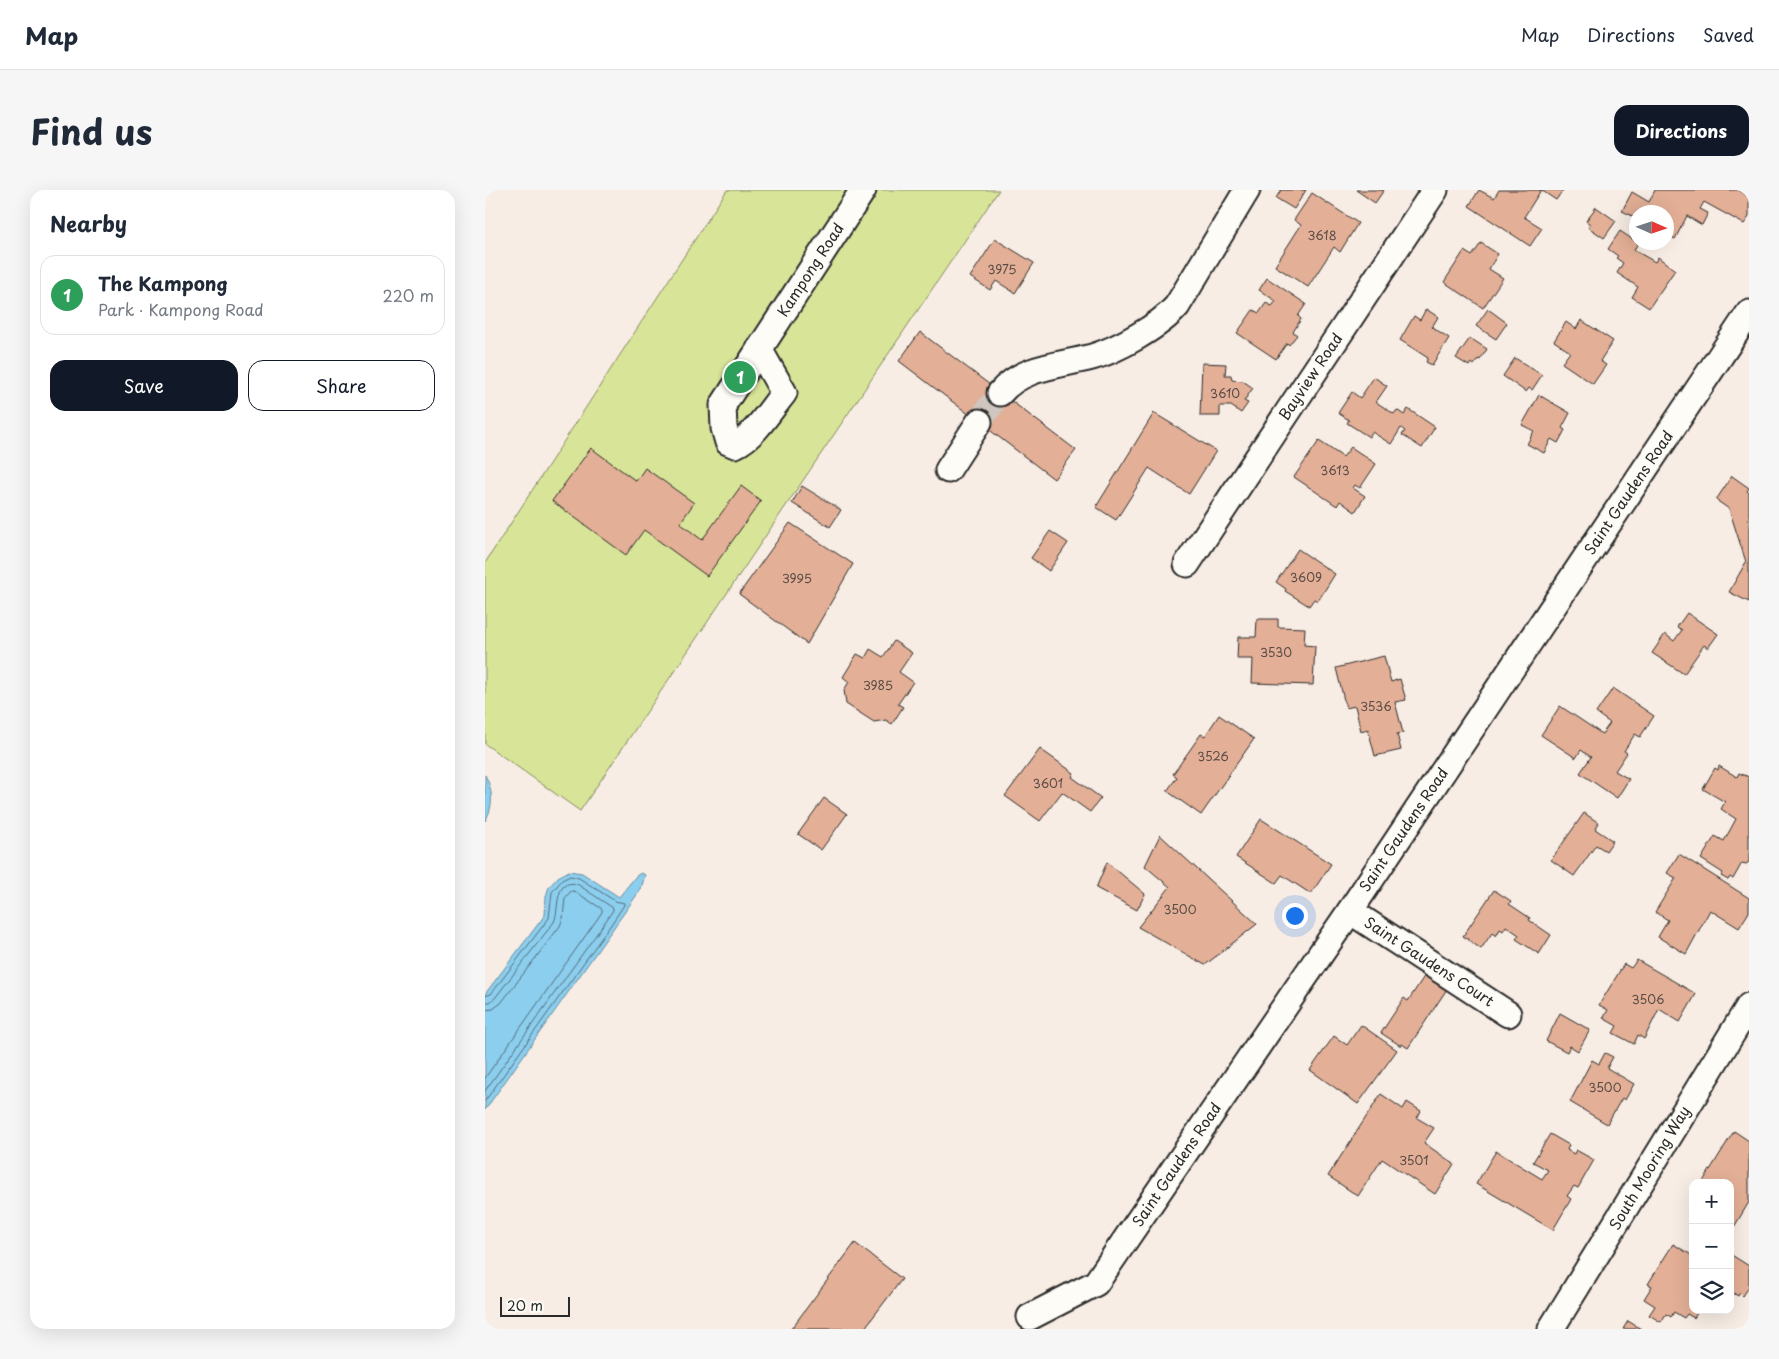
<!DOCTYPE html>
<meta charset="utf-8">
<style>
body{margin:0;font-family:"Playpen Sans",sans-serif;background:#f6f6f7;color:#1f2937}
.controls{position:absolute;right:15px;bottom:15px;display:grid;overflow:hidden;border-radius:10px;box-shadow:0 5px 20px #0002}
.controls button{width:45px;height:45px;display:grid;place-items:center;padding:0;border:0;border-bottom:1px solid #e0e1e3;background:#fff;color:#1f2937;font:25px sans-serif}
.compass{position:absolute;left:1144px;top:15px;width:45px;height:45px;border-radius:50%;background:#fff;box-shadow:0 5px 20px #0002;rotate:93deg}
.scale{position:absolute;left:15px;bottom:12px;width:70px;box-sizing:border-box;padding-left:5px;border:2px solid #2b2b2b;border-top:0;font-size:14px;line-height:18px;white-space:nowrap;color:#2b2b2b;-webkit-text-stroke:4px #fdfcf7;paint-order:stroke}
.you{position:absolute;left:809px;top:725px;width:18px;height:18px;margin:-12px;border:4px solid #fff;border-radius:50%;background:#1a73e8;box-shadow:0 0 0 8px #1a73e833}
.badge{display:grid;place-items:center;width:32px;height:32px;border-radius:50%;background:#111827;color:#fff;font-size:16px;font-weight:700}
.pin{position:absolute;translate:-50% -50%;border:2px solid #fff;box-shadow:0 1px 5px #0006}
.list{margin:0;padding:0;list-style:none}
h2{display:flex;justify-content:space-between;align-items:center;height:65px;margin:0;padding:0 20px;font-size:21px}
h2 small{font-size:16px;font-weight:400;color:#747a83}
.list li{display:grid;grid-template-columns:32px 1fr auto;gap:15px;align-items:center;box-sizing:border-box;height:80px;margin:0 10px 10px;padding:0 10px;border:1px solid #e0e1e3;border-radius:15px}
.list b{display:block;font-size:19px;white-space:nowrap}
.list p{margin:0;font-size:16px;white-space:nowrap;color:#747a83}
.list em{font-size:16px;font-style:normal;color:#747a83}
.actions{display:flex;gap:10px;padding:15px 20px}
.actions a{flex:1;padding:11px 0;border:1px solid #111827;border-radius:15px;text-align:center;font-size:18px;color:#111827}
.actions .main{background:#111827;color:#fff}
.icon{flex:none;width:28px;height:28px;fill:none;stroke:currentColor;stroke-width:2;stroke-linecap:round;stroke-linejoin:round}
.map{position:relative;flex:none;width:1264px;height:1139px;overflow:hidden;border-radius:15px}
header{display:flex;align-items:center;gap:30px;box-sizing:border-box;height:70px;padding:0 25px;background:#fff;border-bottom:1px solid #e0e1e3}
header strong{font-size:24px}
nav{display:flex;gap:28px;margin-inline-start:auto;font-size:18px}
.intro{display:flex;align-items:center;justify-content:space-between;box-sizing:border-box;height:120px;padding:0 30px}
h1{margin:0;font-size:35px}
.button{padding:12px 22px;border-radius:15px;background:#111827;color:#fff;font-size:18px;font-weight:700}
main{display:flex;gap:30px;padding:0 30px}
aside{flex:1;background:#fff;border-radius:15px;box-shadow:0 5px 20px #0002}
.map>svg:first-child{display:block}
.green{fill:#d8e598;stroke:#828862}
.water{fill:#8cceee;stroke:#658da0}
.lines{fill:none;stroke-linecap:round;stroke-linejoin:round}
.shore{stroke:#526c79;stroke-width:1}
.building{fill:#e3af96;stroke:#2b2b2b}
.minor-tunnel{stroke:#cfc6bf;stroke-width:25;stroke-dasharray:25 12;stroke-linecap:butt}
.minor-casing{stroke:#2b2b2b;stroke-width:29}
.minor{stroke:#fdfcf7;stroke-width:25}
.labels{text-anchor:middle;stroke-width:4.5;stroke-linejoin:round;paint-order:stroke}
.number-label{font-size:12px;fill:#594c46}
.street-label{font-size:15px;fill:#2b2b2b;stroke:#fdfcf7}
</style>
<header>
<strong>Map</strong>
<nav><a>Map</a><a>Directions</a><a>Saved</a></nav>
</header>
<div class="intro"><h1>Find us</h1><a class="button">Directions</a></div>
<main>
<aside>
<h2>Nearby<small></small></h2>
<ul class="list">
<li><span class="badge" style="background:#2e9e5b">1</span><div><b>The Kampong</b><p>Park · Kampong Road</p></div><em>220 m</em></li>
</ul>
<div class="actions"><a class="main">Save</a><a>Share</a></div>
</aside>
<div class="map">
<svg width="1264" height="1139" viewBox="0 0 1264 1139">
<rect width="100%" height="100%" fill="#f8ede4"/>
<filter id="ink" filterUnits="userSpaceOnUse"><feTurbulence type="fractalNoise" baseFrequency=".02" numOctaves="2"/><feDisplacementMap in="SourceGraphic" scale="10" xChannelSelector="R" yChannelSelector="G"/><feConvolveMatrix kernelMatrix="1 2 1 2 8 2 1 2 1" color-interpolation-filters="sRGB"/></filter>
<g filter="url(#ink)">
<!-- green -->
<polygon class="green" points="242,0 514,0 95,621 0,554 0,373"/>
<!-- water -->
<g class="water">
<path d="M0 585C8 599 9 617 0 631Z"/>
<polygon points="84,681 97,683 134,707 151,686 156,683 160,685 156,699 0,920 0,804 60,725 61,706 64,697 73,687"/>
</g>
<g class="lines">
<!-- shore -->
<g class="shore">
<polyline points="0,806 6,804 64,728 67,702 77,690 85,686 94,688 130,711 139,713 139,715 125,736 0,911"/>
<path d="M0 812H5L10 808 69 732C75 719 68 689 92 694L128 718V720L120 732 0 901"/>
<polyline points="0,820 8,819 16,813 75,736 78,728 80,708 86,701 89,701 117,719 117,722 113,728 0,888"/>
</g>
</g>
<!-- building -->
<g class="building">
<polygon points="796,0 821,0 809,19 791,8"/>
<polygon points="871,0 899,0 890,13"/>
<polygon points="994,0 1009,8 1014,0 1056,0 1039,27 1057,38 1045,56 984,16"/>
<polygon points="1056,0 1078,0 1071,10"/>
<polygon points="1170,0 1254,0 1264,7 1264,27 1259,34 1219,12 1215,19 1223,23 1217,35 1202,26 1190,49 1182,45 1182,22 1152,22 1152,28 1137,21 1147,2 1164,12"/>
<polygon points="827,3 873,33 855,62 849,57 823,97 790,76 816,35 809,30"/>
<polygon points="1111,17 1131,31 1119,48 1103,37 1105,34 1101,31"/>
<polygon points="1135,41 1153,53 1149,60 1170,72 1173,67 1190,80 1164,118 1147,107 1153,97 1132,83 1138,73 1131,68 1133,66 1123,59"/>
<polygon points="510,49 549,73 530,103 511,91 505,100 485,87"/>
<polygon points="996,53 1013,64 1004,79 1018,88 998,118 959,92 979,61 987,66"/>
<polygon points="782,88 821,114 813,126 816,129 808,142 812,145 804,155 802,153 791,169 752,143 768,120 774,123 781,113 787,116 791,111 774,100"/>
<polygon points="941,119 953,127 947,137 964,148 947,175 941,172 943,168 915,150 929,126 935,130"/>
<polygon points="1003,119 1022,133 1011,149 991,136"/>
<polygon points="1096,130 1128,151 1115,171 1121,175 1108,194 1077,173 1085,162 1069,151 1081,132 1091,139"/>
<polygon points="435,142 591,260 569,289 414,171"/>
<polygon points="985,148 1002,159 995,170 993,169 989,175 986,173 984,176 971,168"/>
<polygon points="1030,168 1057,185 1047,200 1044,198 1041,202 1018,186"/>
<polygon points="717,173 741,174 740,185 746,185 747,190 758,191 768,198 759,211 763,213 756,223 746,216 735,216 735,226 715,226"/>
<polygon points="889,187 902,196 891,212 909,224 912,220 919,225 923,219 950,237 937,258 917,245 920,241 916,238 906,254 887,242 884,247 862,233 864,230 853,223 867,202 875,208"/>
<polygon points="1054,205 1085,223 1077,238 1080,240 1073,253 1066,249 1059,263 1042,254 1049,241 1037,235"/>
<polygon points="669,223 731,261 704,304 664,278 631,330 611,317"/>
<polygon points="834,251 858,267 866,257 891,274 875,298 870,295 868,298 880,306 870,322 855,311 852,316 809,287"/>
<polygon points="106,258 151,291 160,278 209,313 195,333 217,350 256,296 276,311 222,386 159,340 141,365 67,311"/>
<polygon points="1247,286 1264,298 1262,301 1264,303 1264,412 1244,402 1261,372 1244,319 1231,310"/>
<polygon points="317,296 356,320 345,337 307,313"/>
<polygon points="305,333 368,374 322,454 254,404"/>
<polygon points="565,341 583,353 564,381 546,368"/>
<polygon points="813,359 850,384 833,411 829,409 824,416 800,401 801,399 791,392"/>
<polygon points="1202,423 1233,444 1223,458 1219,455 1199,484 1167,463 1180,444 1189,451 1197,440 1192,437"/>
<polygon points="772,429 793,429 793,437 820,438 819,455 830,456 828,495 767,493 768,469 752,469 753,447 771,447"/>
<polygon points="409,451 427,463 414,482 428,492 413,514 418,517 407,534 401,530 389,532 361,514 359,500 364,492 358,487 372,464 380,468 385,459 398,467"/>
<polygon points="899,466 906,492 915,489 921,510 910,512 918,543 912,544 916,560 890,566 883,539 876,541 870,516 861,518 851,478"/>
<polygon points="1128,498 1169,526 1155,547 1150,544 1139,561 1142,563 1130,581 1144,589 1132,608 1095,583 1106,567 1096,560 1091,568 1056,545 1075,516 1117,544 1125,533 1111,523"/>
<polygon points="734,525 769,549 716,625 682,601 692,587 688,584 716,544 720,546"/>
<polygon points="555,559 589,583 587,587 616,608 605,622 577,602 555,631 520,606"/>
<polygon points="1234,576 1252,587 1254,583 1264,587 1264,672 1261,674 1257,673 1248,689 1245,687 1243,690 1236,686 1238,683 1216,669 1230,646 1239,651 1251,629 1236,619 1240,612 1218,599 1230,578 1233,580"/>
<polygon points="339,608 362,624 336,660 313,644"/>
<polygon points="1099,623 1114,633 1110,639 1128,651 1121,661 1111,655 1089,686 1066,670"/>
<polygon points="776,629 846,674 826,704 797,685 791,693 751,667"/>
<polygon points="675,645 772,734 720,775 653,737 685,697 660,676"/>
<polygon points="1194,664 1264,708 1264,722 1254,738 1225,720 1201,764 1173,747 1183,730 1170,722 1191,688 1182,683"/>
<polygon points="622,672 660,704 652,720 611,698"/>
<polygon points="1009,700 1026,711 1024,714 1045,728 1044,730 1066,745 1054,764 1031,749 1034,745 1021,736 1018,741 1015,739 1011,746 1007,743 996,759 978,746"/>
<polygon points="1152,770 1211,804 1195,832 1174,819 1159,849 1153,845 1149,854 1128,843 1132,836 1118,828 1123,820 1114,815 1139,774 1146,778"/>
<polygon points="940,785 962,799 923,858 917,854 916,856 896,843 919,808 923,811"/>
<polygon points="1075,823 1105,840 1093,861 1085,856 1082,862 1061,851"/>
<polygon points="876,835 912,860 873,914 825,880 849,846 862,855"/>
<polygon points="1120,863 1128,867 1122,878 1149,894 1140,910 1137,908 1122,934 1085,912 1107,870 1114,874"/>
<polygon points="896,904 918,919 922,912 936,921 932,928 949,938 939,953 969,974 950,1004 897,969 873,1006 843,986"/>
<polygon points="1249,941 1264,951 1264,1012 1249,1037 1245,1034 1245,993 1217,993"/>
<polygon points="1065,944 1084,955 1082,960 1089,964 1091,960 1109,970 1093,998 1089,996 1082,1006 1086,1009 1068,1040 991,994 1011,961 1057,989 1063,980 1048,972"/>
<polygon points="370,1053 417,1089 379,1139 306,1139"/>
<polygon points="1188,1054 1208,1066 1208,1120 1214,1120 1209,1128 1202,1124 1199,1128 1189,1122 1186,1127 1181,1124 1176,1132 1164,1125 1170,1116 1159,1109 1167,1096 1163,1094"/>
<polygon points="1245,1064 1264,1076 1264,1097 1258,1106 1255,1103 1253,1106 1245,1101"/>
<polygon points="1143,1131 1156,1139 1138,1139"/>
</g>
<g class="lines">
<!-- minor-tunnel -->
<polyline class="minor-tunnel" points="494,232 515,203"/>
<defs>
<g id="minor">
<path d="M274 159 299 203C285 220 270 246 250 255L243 252 239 238 238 215 378 0"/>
<path d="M515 203C538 176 574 176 607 167 632 160 675 136 692 116L762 0"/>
<polyline points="463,280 494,232"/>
<polyline points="702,374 950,0"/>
<polyline points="865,721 1023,824"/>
<polyline points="545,1127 611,1093 865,721 1264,123"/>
<polyline points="1066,1139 1264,816"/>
</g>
</defs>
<!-- minor casing -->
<use href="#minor" class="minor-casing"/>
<!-- minor -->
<use href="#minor" class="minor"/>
</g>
</g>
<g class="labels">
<!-- number labels -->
<g class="number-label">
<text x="837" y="50">3618</text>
<text x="517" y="84">3975</text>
<text x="740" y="208">3610</text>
<text x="850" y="285">3613</text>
<text x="821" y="392">3609</text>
<text x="312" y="393">3995</text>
<text x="791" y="467">3530</text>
<text x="393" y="500">3985</text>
<text x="891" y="521">3536</text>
<text x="728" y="571">3526</text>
<text x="563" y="598">3601</text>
<text x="695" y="724">3500</text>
<text x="1163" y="814">3506</text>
<text x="1120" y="902">3500</text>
<text x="929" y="975">3501</text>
</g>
<!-- street labels -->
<g class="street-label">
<text transform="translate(326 80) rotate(-57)" y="5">Kampong Road</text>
<text transform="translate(826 187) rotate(-56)" y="5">Bayview Road</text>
<text transform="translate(1144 303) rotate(-56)" y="5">Saint Gaudens Road</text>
<text transform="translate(919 640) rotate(-56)" y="5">Saint Gaudens Road</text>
<text transform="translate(944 772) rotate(33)" y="5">Saint Gaudens Court</text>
<text transform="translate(692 975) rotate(-56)" y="5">Saint Gaudens Road</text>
<text transform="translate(1165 978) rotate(-59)" y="5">South Mooring Way</text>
</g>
</g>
</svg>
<div class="controls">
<button>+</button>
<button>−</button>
<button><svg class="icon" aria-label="layers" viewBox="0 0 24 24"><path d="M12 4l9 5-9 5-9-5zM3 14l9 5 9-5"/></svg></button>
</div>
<svg class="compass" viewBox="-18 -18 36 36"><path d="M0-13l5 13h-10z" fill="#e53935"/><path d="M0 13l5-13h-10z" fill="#747a83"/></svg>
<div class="scale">20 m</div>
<div class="you"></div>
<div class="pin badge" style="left:255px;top:187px;background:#2e9e5b">1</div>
</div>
</main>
